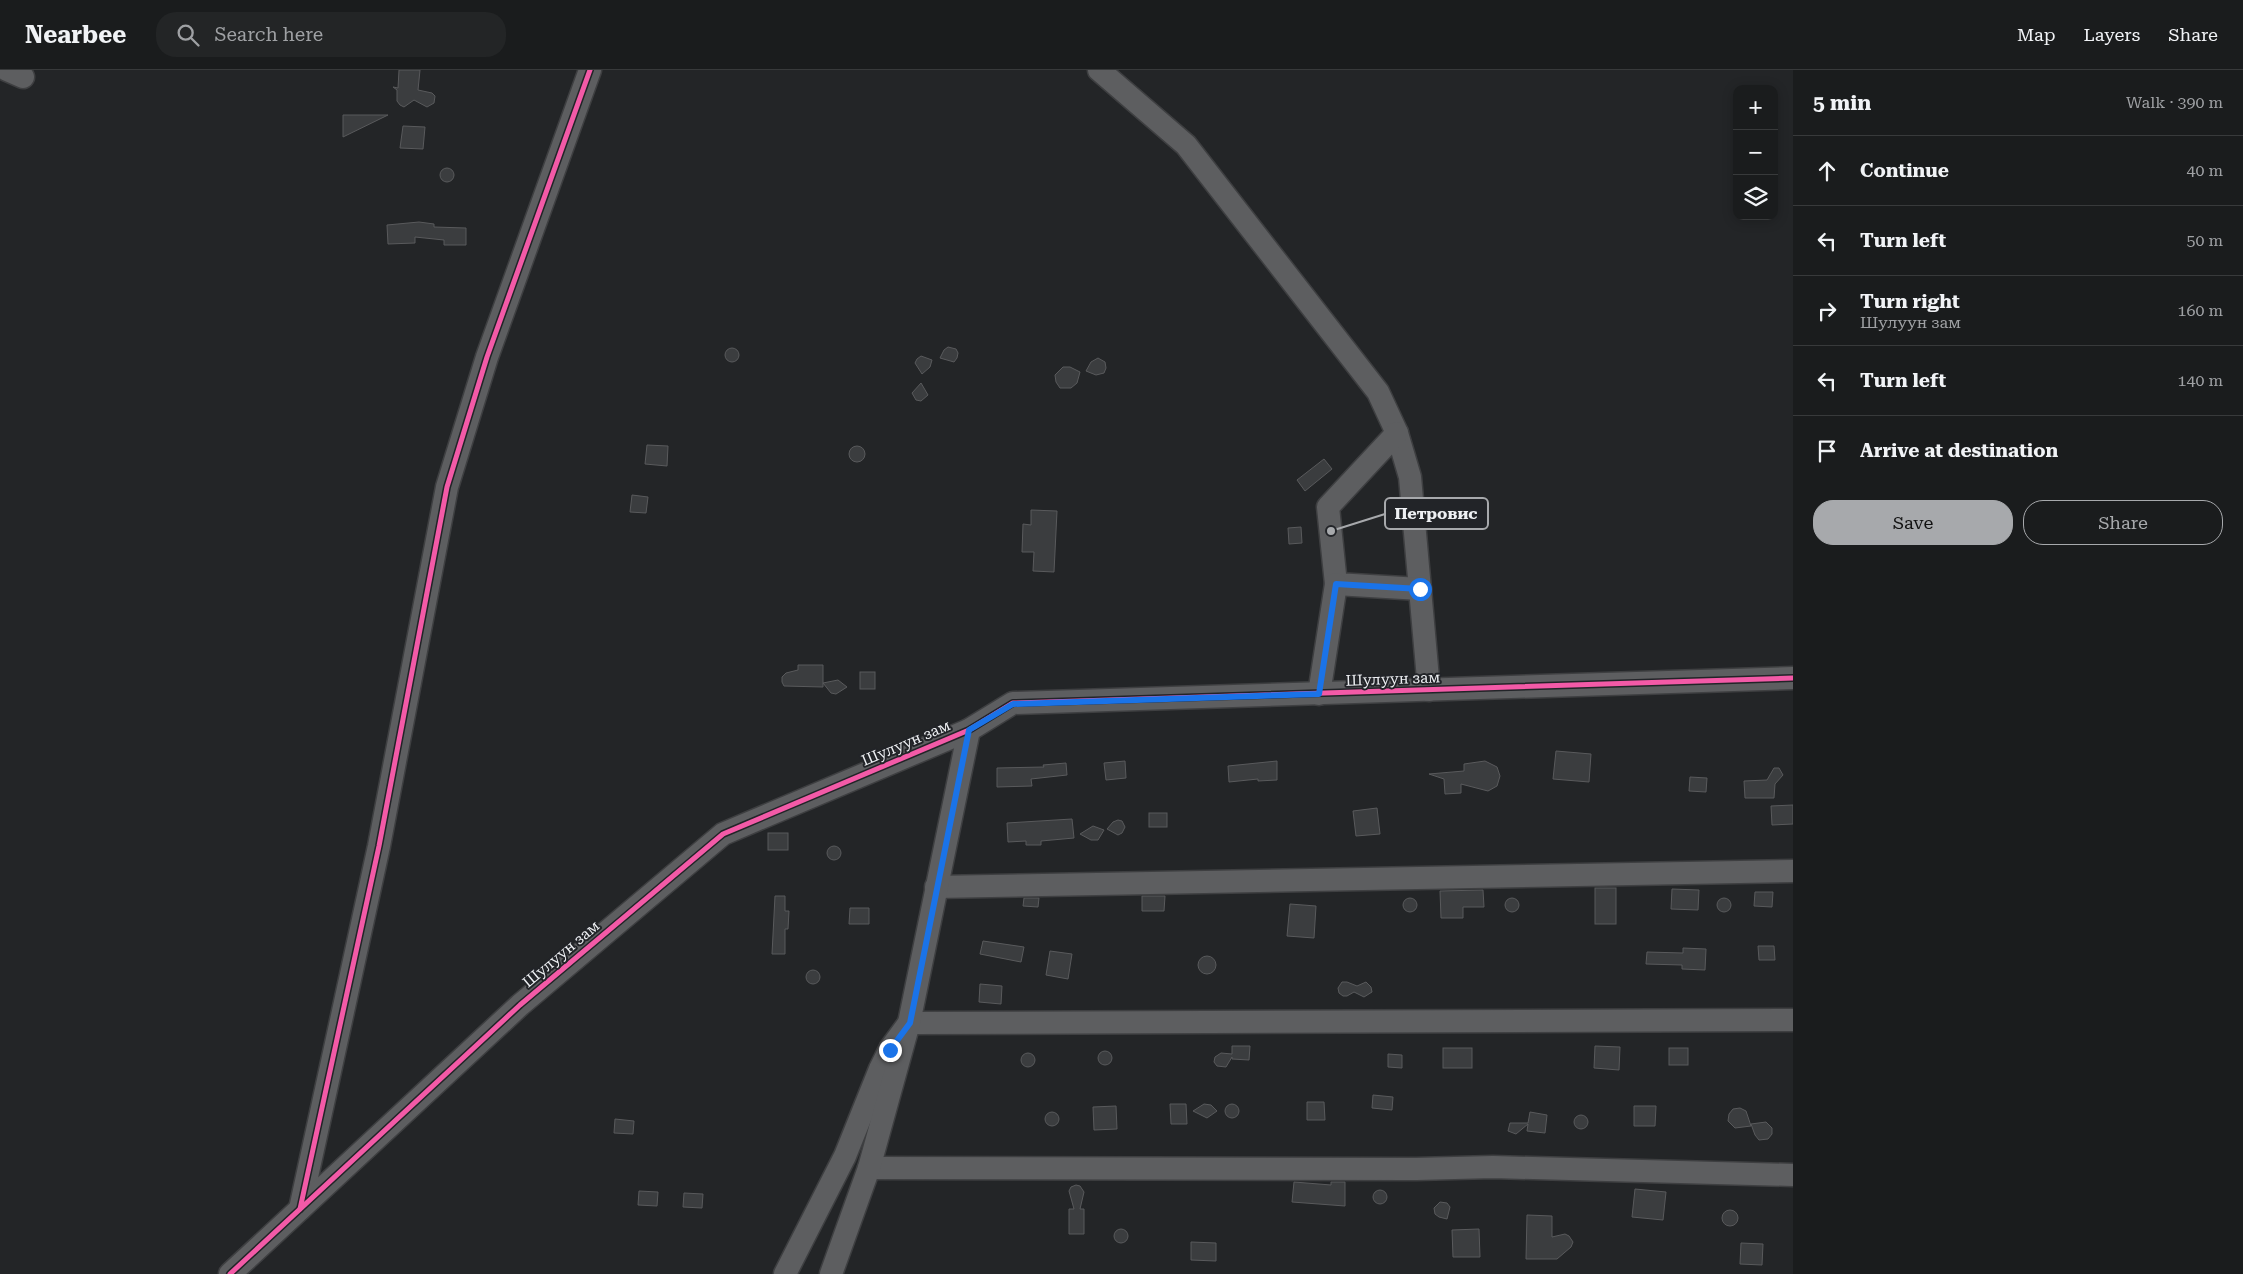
<!DOCTYPE html>
<meta charset="utf-8">
<style>
body{margin:0;font-family:"Roboto Serif",serif;background:#232526;color:#f1f3f6}
.controls{position:absolute;right:15px;top:15px;display:grid;overflow:hidden;border-radius:10px;box-shadow:0 2px 12px #0003}
.controls button{width:45px;height:45px;display:grid;place-items:center;padding:0;border:0;border-bottom:1px solid #383a3b;background:#1a1c1d;color:#f1f3f6;font:25px sans-serif}
.stop{position:absolute;width:15px;height:15px;margin:-11px;border:4px solid #1a73e8;border-radius:50%;background:#fff}
.stop.end{background:#1a73e8;border-color:#fff;box-shadow:0 1px 5px #0008}
.list{margin:0;padding:0;list-style:none}
h2{display:flex;justify-content:space-between;align-items:center;height:65px;margin:0;padding:0 20px;font-size:21px}
h2 small{font-size:16px;font-weight:400;color:#9fa1a4}
.list li{display:grid;grid-template-columns:32px 1fr auto;gap:15px;align-items:center;box-sizing:border-box;height:70px;padding:0 20px;border-top:1px solid #383a3b}
.list b{display:block;font-size:19px;white-space:nowrap}
.list p{margin:0;font-size:16px;white-space:nowrap;color:#9fa1a4}
.list em{font-size:16px;font-style:normal;color:#9fa1a4}
.actions{display:flex;gap:10px;padding:15px 20px}
.actions a{flex:1;padding:11px 0;border:1px solid #a7a9ac;border-radius:20px;text-align:center;font-size:18px;color:#a7a9ac}
.actions .main{background:#a7a9ac;color:#111}
.icon{flex:none;width:28px;height:28px;fill:none;stroke:currentColor;stroke-width:2;stroke-linecap:round;stroke-linejoin:round}
.map{position:relative;flex:none;width:1793px;height:1204px;overflow:hidden}
header{display:flex;align-items:center;gap:30px;box-sizing:border-box;height:70px;padding:0 25px;background:#1a1c1d;border-bottom:1px solid #383a3b}
header strong{font-size:24px}
nav{display:flex;gap:28px;margin-inline-start:auto;font-size:18px}
.search{width:350px;height:45px;background:#232526;display:flex;align-items:center;gap:12px;box-sizing:border-box;padding:0 18px;border-radius:20px;color:#9fa1a4;font-size:19px}
main{display:flex}
aside{flex:1;background:#1a1c1d}
.map>svg:first-child{display:block}
.building{fill:#3b3d3f;stroke:#595a5c}
.lines{fill:none;stroke-linecap:round;stroke-linejoin:round}
.minor-casing{stroke:#3e3f41;stroke-width:25}
.minor{stroke:#5d5e60;stroke-width:22}
.cycleway-casing{stroke:#222428;stroke-width:8}
.cycleway{stroke:#f35aa7;stroke-width:5}
.route{stroke:#1a73e8;stroke-width:6}
.labels{text-anchor:middle;stroke-width:4;stroke-linejoin:round;paint-order:stroke}
.street-label{font-size:15px;fill:#eef0f3;stroke:#222428}
.leader{fill:none;stroke:#a7a9ac;stroke-width:2}
.callout-dot{fill:#a7a9ac;stroke:#222428;stroke-width:2}
.callout{fill:#222428;stroke:#a7a9ac;stroke-width:2}
.callout-label{font-size:16px;text-anchor:middle;font-weight:bold;fill:#eef0f3}
</style>
<header>
<strong>Nearbee</strong>
<div class="search"><svg class="icon" aria-label="search" viewBox="0 0 24 24"><circle cx="10" cy="10" r="6"/><path d="M15 15l6 6"/></svg>Search here</div>
<nav><a>Map</a><a>Layers</a><a>Share</a></nav>
</header>
<main>
<div class="map">
<svg width="1793" height="1204" viewBox="0 0 1793 1204">
<rect width="100%" height="100%" fill="#232527"/>
<!-- building -->
<g class="building">
<polygon points="399,0 420,0 418,20 432,23 435,26 434,33 427,37 414,30 404,37 400,35 397,31 397,20 393,17 398,18"/>
<polygon points="343,45 388,45 343,67"/>
<polygon points="403,56 425,57 423,79 400,78"/>
<circle cx="447" cy="105" r="7"/>
<polygon points="419,152 434,154 434,157 466,158 466,175 444,175 444,170 415,167 415,173 388,174 387,155"/>
<polygon points="948,277 956,279 958,283 957,288 954,292 940,288 944,280"/>
<circle cx="732" cy="285" r="7"/>
<polygon points="921,286 932,290 930,297 922,304 915,293 917,289"/>
<polygon points="1098,288 1105,292 1106,298 1104,303 1096,305 1086,301 1091,292"/>
<polygon points="1063,297 1070,297 1080,302 1077,313 1071,318 1060,318 1056,312 1055,305"/>
<polygon points="921,313 928,325 921,331 916,330 912,323"/>
<polygon points="647,375 668,376 667,396 645,394"/>
<circle cx="857" cy="384" r="8"/>
<polygon points="1324,389 1332,399 1305,421 1297,410"/>
<polygon points="632,425 648,427 646,443 630,442"/>
<polygon points="1031,440 1057,441 1054,502 1033,501 1034,482 1022,482 1023,454 1031,455"/>
<polygon points="1301,457 1302,473 1289,474 1288,458"/>
<polygon points="798,595 823,595 823,613 838,610 847,617 836,624 831,623 823,613 823,617 784,616 782,612 782,607 786,603 798,600"/>
<rect x="860" y="602" width="15" height="17"/>
<polygon points="1556,681 1591,684 1589,712 1553,709"/>
<polygon points="1125,691 1126,708 1106,710 1104,693"/>
<polygon points="1277,691 1277,710 1258,711 1258,709 1229,712 1228,696"/>
<polygon points="1485,691 1497,697 1500,706 1497,716 1488,721 1461,714 1461,723 1445,724 1444,709 1429,704 1464,701 1464,694"/>
<polygon points="1066,693 1067,705 1031,709 1032,716 997,717 997,698 1044,697 1043,695"/>
<polygon points="1774,698 1779,698 1783,705 1775,714 1774,728 1745,728 1744,711 1767,710"/>
<polygon points="1690,707 1707,708 1706,722 1689,721"/>
<polygon points="1793,735 1793,754 1772,755 1771,736"/>
<polygon points="1377,738 1380,764 1356,766 1353,741"/>
<rect x="1149" y="743" width="18" height="14"/>
<polygon points="1072,749 1074,768 1041,771 1041,775 1026,775 1026,771 1008,772 1007,753"/>
<polygon points="1118,750 1122,751 1125,757 1122,763 1118,765 1107,759 1113,752"/>
<polygon points="1093,756 1104,760 1098,770 1091,770 1080,764"/>
<rect x="768" y="763" width="20" height="17"/>
<circle cx="834" cy="783" r="7"/>
<rect x="1595" y="818" width="21" height="36"/>
<polygon points="1672,819 1699,820 1698,840 1671,839"/>
<polygon points="1483,820 1484,837 1463,837 1463,848 1441,848 1440,821"/>
<polygon points="1755,822 1773,822 1772,837 1754,836"/>
<polygon points="775,826 785,826 785,841 789,841 788,859 785,859 785,884 772,884"/>
<polygon points="1142,826 1165,826 1164,841 1142,841"/>
<circle cx="1512" cy="835" r="7"/>
<circle cx="1410" cy="835" r="7"/>
<polygon points="1024,828 1039,828 1038,837 1023,836"/>
<circle cx="1724" cy="835" r="7"/>
<polygon points="1290,834 1316,836 1314,868 1287,866"/>
<polygon points="850,838 869,838 869,854 849,854"/>
<polygon points="983,871 1024,877 1021,892 980,884"/>
<polygon points="1758,876 1774,876 1775,890 1759,890"/>
<polygon points="1683,878 1706,879 1705,900 1682,899 1682,895 1646,894 1647,882 1683,883"/>
<polygon points="1050,881 1072,884 1068,909 1046,905"/>
<circle cx="1207" cy="895" r="9"/>
<circle cx="813" cy="907" r="7"/>
<polygon points="1342,912 1347,912 1357,916 1366,912 1371,917 1372,922 1364,927 1354,922 1347,926 1343,926 1339,923 1338,918"/>
<polygon points="980,914 1002,916 1001,934 979,932"/>
<polygon points="1232,976 1250,976 1249,990 1232,989 1232,987 1226,997 1217,996 1214,992 1215,987 1221,983 1232,984"/>
<polygon points="1595,976 1620,977 1619,1000 1594,998"/>
<rect x="1443" y="978" width="29" height="20"/>
<rect x="1669" y="978" width="19" height="17"/>
<circle cx="1105" cy="988" r="7"/>
<circle cx="1028" cy="990" r="7"/>
<polygon points="1388,984 1402,985 1402,998 1388,997"/>
<polygon points="1373,1025 1393,1027 1392,1040 1372,1038"/>
<polygon points="1307,1032 1324,1032 1325,1050 1307,1050"/>
<circle cx="1232" cy="1041" r="7"/>
<polygon points="1170,1034 1186,1034 1187,1054 1171,1054"/>
<polygon points="1204,1034 1211,1035 1217,1041 1207,1048 1193,1041"/>
<polygon points="1116,1036 1117,1059 1094,1060 1093,1037"/>
<polygon points="1634,1036 1656,1036 1655,1056 1634,1056"/>
<polygon points="1740,1038 1746,1041 1751,1056 1735,1058 1728,1051 1729,1044 1733,1039"/>
<circle cx="1052" cy="1049" r="7"/>
<polygon points="1530,1042 1547,1045 1545,1063 1527,1061 1528,1054 1516,1064 1508,1061 1510,1053 1528,1053"/>
<circle cx="1581" cy="1052" r="7"/>
<polygon points="615,1049 634,1051 633,1064 614,1063"/>
<polygon points="1766,1052 1772,1058 1772,1064 1768,1069 1759,1070 1755,1065 1751,1054"/>
<polygon points="1294,1112 1331,1115 1331,1112 1345,1112 1345,1136 1292,1132"/>
<polygon points="1076,1115 1080,1116 1084,1122 1080,1139 1084,1139 1084,1164 1069,1164 1069,1139 1074,1139 1069,1121 1071,1117"/>
<polygon points="1635,1119 1666,1122 1663,1150 1632,1147"/>
<circle cx="1380" cy="1127" r="7"/>
<polygon points="639,1121 658,1122 657,1136 638,1135"/>
<polygon points="684,1123 703,1124 702,1138 683,1137"/>
<polygon points="1440,1132 1447,1133 1450,1137 1447,1149 1439,1147 1435,1144 1434,1138"/>
<circle cx="1730" cy="1148" r="8"/>
<polygon points="1527,1145 1552,1146 1552,1167 1565,1164 1569,1166 1573,1172 1571,1177 1557,1189 1526,1189"/>
<circle cx="1121" cy="1166" r="7"/>
<polygon points="1479,1159 1480,1187 1453,1187 1452,1160"/>
<polygon points="1191,1172 1216,1173 1216,1191 1191,1190"/>
<polygon points="1741,1173 1763,1174 1762,1195 1740,1194"/>
</g>
<g class="lines">
<defs>
<g id="minor">
<polyline points="7,0 23,7"/>
<polyline points="1099,0 1186,75 1378,322 1397,363 1410,407 1429,620"/>
<polyline points="1397,363 1328,437 1336,514 1420,519"/>
<polyline points="1319,624 1336,514"/>
<polyline points="936,817 1793,801"/>
<polyline points="869,1098 1416,1099 1493,1097 1793,1105"/>
<polyline points="300,1139 379,776 447,417 487,287 590,0"/>
<polyline points="230,1204 520,935 723,764 969,660 1013,633 1793,608"/>
<polyline points="785,1204 845,1086 880,999 890,979 909,953 1793,950"/>
<polyline points="831,1204 869,1098 909,953 969,660"/>
</g>
</defs>
<!-- minor casing -->
<use href="#minor" class="minor-casing"/>
<!-- minor -->
<use href="#minor" class="minor"/>
<defs>
<g id="cycleway">
<polyline points="300,1139 379,776 447,417 487,287 590,0"/>
<polyline points="230,1204 520,935 723,764 969,660 1013,633 1793,608"/>
</g>
</defs>
<!-- cycleway casing -->
<use href="#cycleway" class="cycleway-casing"/>
<!-- cycleway -->
<use href="#cycleway" class="cycleway"/>
</g>
<g class="lines">
<!-- route -->
<polyline class="route" points="890,980 910,953 969,660 1013,634 1319,624 1336,514 1420,519"/>
</g>
<g class="labels">
<!-- street labels -->
<g class="street-label">
<text transform="translate(1393 609) rotate(-2)" y="5">Шулуун зам</text>
<text transform="translate(906 673) rotate(-23)" y="5">Шулуун зам</text>
<text transform="translate(561 884) rotate(-40)" y="5">Шулуун зам</text>
</g>
</g>
<!-- callouts -->
<path class="leader" d="M1331 461L1385 444"/>
<circle class="callout-dot" cx="1331" cy="461" r="5"/>
<rect class="callout" x="1385" y="428" width="103" height="31" rx="5"/>
<g class="callout-label">
<text x="1436" y="449">Петровис</text>
</g>
</svg>
<div class="controls">
<button>+</button>
<button>−</button>
<button><svg class="icon" aria-label="layers" viewBox="0 0 24 24"><path d="M12 4l9 5-9 5-9-5zM3 14l9 5 9-5"/></svg></button>
</div>
<div class="stop" style="left:1420px;top:519px"></div>
<div class="stop end" style="left:890px;top:980px"></div>
</div>
<aside>
<h2>5 min<small>Walk · 390 m</small></h2>
<ul class="list">
<li><svg class="icon" aria-label="ahead" viewBox="0 0 24 24"><path d="M12 20V5M6 11l6-6 6 6"/></svg><div><b>Continue</b></div><em>40 m</em></li>
<li><svg class="icon" aria-label="left" viewBox="0 0 24 24"><path d="M17 20v-9H6M10 6l-5 5 5 5"/></svg><div><b>Turn left</b></div><em>50 m</em></li>
<li><svg class="icon" aria-label="right" viewBox="0 0 24 24"><path d="M7 20v-9h11M14 6l5 5-5 5"/></svg><div><b>Turn right</b><p>Шулуун зам</p></div><em>160 m</em></li>
<li><svg class="icon" aria-label="left" viewBox="0 0 24 24"><path d="M17 20v-9H6M10 6l-5 5 5 5"/></svg><div><b>Turn left</b></div><em>140 m</em></li>
<li><svg class="icon" aria-label="arrive" viewBox="0 0 24 24"><path d="M6 21V4h12l-3 4 3 4H6"/></svg><div><b>Arrive at destination</b></div></li>
</ul>
<div class="actions"><a class="main">Save</a><a>Share</a></div>
</aside>
</main>
